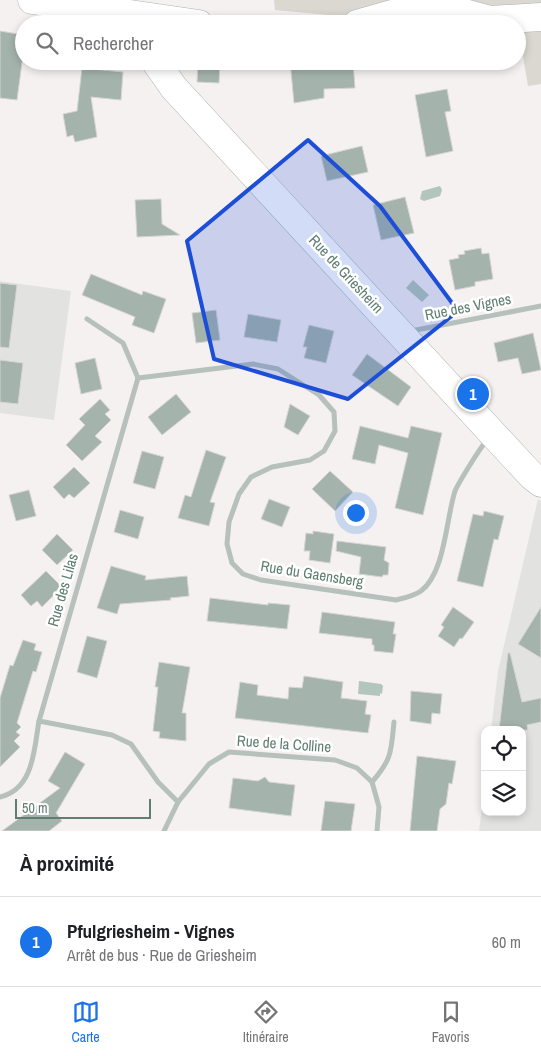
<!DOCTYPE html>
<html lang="fr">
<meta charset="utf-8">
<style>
body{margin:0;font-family:"Archivo Narrow",sans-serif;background:#f2f2f2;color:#202124}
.controls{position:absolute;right:15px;bottom:15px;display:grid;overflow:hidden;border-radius:10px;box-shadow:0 2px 8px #0003}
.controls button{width:45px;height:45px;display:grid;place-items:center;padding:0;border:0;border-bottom:1px solid #e0e0e0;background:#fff;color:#202124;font:25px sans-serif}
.scale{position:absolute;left:15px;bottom:12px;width:136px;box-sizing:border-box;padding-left:5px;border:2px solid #5f7d71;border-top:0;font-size:14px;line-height:18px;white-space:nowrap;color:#5f7d71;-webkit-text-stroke:4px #fff;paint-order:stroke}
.you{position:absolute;left:355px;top:512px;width:18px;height:18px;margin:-12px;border:4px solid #fff;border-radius:50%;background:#1a73e8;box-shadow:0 0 0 8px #1a73e833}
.badge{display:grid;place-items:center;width:32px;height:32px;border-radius:50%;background:#1a73e8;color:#fff;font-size:16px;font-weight:700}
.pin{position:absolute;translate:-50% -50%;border:2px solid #fff;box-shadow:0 1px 5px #0006}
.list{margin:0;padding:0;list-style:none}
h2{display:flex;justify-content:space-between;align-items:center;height:65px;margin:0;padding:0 20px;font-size:21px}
h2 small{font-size:16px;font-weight:400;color:#757577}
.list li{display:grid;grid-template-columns:32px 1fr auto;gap:15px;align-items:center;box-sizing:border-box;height:90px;padding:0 20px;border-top:1px solid #e0e0e0}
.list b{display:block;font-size:19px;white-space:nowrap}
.list p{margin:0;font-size:16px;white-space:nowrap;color:#757577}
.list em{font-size:16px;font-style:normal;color:#757577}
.icon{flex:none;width:28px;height:28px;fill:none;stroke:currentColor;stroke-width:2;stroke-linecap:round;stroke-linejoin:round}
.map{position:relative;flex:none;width:541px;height:831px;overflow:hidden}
.search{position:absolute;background:#fff;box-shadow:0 2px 8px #0003;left:15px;right:15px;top:15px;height:55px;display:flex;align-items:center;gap:12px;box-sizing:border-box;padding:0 18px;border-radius:28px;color:#757577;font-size:19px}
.sheet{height:155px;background:#fff}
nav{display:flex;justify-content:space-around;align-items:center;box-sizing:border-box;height:70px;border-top:1px solid #e0e0e0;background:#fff;font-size:14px;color:#757577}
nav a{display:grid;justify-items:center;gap:2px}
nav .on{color:#1a73e8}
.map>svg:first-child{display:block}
.built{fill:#e2e3e1}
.green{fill:#dad8d0}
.water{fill:#b3c6bb}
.building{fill:#a4b3ac;stroke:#d6d4d4}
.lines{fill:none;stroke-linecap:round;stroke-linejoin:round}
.secondary-casing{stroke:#a9b5b0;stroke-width:29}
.street{stroke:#b6c0bc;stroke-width:5}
.secondary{stroke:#fff;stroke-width:28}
.marked{fill:#1d4ed8;fill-opacity:0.2;stroke:#1d4ed8;stroke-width:4;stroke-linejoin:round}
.labels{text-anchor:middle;stroke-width:5;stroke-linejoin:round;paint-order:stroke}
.street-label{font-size:15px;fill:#5f7d71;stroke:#fff}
</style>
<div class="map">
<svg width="541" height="831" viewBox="0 0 541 831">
<rect width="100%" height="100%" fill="#f5f1f1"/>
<!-- built -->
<g class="built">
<polygon points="0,281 71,291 54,420 0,413"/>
<polygon points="538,499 541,501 541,831 479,831 485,782 485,812 522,812 522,730 491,730 498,671"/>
</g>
<!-- green -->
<polygon class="green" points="274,0 541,0 541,84 528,86 519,33 517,32 517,24 424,24 275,10"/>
<!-- water -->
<g class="water">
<polygon points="440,186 442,190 440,196 424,201 420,199 422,191"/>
<polygon points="413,280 429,295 422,302 406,288"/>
<polygon points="359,681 381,684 383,686 382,694 380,693 380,696 358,694"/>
</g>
<!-- building -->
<g class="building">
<polygon points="0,31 24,35 24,48 17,100 0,98"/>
<polygon points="198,61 220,61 219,83 197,82"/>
<polygon points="290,61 353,61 355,88 324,89 324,98 294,103"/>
<polygon points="82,68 123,72 121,100 91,97 97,137 75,142 73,135 67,137 63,114 77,111"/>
<polygon points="447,89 451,111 445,112 453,151 426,157 415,95"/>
<polygon points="362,146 368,172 327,181 321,156"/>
<polygon points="405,197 414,233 381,240 373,205"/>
<polygon points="161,199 162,224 180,235 137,237 135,200"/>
<polygon points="481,248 482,254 489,253 493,279 475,282 475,286 455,290 449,260 459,258 458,255 465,254 464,251"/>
<polygon points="91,274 142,295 143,291 166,299 154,333 132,325 135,317 82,295"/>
<polygon points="0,283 17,285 9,348 0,347"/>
<polygon points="216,310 220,340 196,343 192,313"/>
<polygon points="248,314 281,320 277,342 244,337"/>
<polygon points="309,325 334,331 326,363 304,358 307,347 303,347"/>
<polygon points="533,333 541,370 522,374 518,358 498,362 494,343"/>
<polygon points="367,354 411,387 398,406 352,375"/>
<polygon points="95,358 102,389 81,394 75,363"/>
<polygon points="0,360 23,363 18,404 0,402"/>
<polygon points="176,394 191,412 162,435 148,417"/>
<polygon points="100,399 110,410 105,414 111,420 95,436 102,442 82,461 66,445 85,425 79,419"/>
<polygon points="290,404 310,416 298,435 284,427"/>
<polygon points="360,426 408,438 411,426 442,433 423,515 395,508 408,453 379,445 375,464 352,459"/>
<polygon points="206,450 226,457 210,502 215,503 209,526 178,518 185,495 191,497"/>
<polygon points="142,451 164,457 155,489 133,483"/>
<polygon points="74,467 90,483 74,498 69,494 64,499 53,487"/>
<polygon points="330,471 353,492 335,511 312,489"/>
<polygon points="29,490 36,516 16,521 9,495"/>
<polygon points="269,499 290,507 282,527 261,519"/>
<polygon points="120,510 144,517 138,539 114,532"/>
<polygon points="484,511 504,516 498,540 494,539 483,587 457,581 473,514 483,516"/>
<polygon points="313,531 334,534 330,563 309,560 310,551 304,551 306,533 313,534"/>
<polygon points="57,534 73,550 57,565 42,550"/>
<polygon points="337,541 386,547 384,560 389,563 388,575 383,575 382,577 359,574 361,557 336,551"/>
<polygon points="111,566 146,576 145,580 187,576 189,596 170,598 171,600 120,604 117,614 97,608"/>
<polygon points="46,571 61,586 56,591 57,592 42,607 37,601 31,606 21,595"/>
<polygon points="210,598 268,605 268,603 290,605 287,629 207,621"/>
<polygon points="453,607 474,622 462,639 460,638 454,647 438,636 444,627 441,625"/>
<polygon points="541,607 541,658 518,644"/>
<polygon points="322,612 395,622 393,634 396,634 393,653 374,651 374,645 372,645 372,639 319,633"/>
<polygon points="87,636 107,641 97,678 77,672"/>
<polygon points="23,640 36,644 34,650 42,652 36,672 33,671 17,723 21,727 16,732 20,735 14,741 20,747 0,767 0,698 10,665 13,666"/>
<polygon points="508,653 510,653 522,702 541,698 541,722 527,725 528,730 499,730"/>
<polygon points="159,662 190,667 182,713 186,713 186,741 159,738 160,732 153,731 158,687 155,687"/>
<polygon points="304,676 343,682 341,698 367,701 365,714 371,715 368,733 235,718 240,682 258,685 257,695 288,699 289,687 302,688"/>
<polygon points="411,691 442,694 440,714 432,713 431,724 410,721"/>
<polygon points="65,752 85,764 56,813 62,821 49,831 2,831 60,788 48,781"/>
<polygon points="417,756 456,761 452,784 449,783 446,804 440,809 437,831 410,831"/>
<polygon points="265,777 269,782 295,785 291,816 229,808 233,778 258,781"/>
<polygon points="325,801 355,804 351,831 321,831"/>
</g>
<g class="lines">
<defs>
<g id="secondary">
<polyline points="32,0 199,24"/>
<polyline points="357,24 392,14 457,11 490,20 541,17"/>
<polyline points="155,61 174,88 493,434 532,476 541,483"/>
</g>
</defs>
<!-- secondary casing -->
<use href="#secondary" class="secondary-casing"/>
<!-- street -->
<g class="street">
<polyline points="87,319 123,343 138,378"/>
<polyline points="411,331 541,306"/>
<path d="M138 378 253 364 278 369 319 395 334 412 335 431 324 451 310 460 272 467 251 477 239 494 229 522 227 544 232 563 243 574 261 580 396 600C404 598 414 596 421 591 445 573 446 519 455 491 459 482 481 446 488 439"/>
<polyline points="39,721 112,735 131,744 158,782 178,802"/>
<path d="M372 782C392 759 391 752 394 722"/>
<path d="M0 797C34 789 34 749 39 721L138 378"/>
<polyline points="164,831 178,802 209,764 229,752 335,760 357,768 372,782 379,807 377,831"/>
</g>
<!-- secondary -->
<use href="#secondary" class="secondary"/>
</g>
<!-- marked area -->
<path class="marked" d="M308 140 380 206 458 311 348 399 214 359 187 241Z"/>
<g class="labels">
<!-- street labels -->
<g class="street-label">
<text transform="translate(346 274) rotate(47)" y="5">Rue de Griesheim</text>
<text transform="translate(468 307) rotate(-11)" y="5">Rue des Vignes</text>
<text transform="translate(312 574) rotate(9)" y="5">Rue du Gaensberg</text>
<text transform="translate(63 590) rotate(-74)" y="5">Rue des Lilas</text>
<text transform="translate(284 744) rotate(4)" y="5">Rue de la Colline</text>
</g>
</g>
</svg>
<div class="controls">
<button><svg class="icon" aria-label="locate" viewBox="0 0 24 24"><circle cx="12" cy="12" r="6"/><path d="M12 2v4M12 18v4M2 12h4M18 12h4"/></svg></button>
<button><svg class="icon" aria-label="layers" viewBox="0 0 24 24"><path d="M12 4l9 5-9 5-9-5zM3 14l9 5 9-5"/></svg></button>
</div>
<div class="scale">50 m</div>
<div class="you"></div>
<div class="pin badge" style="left:473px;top:394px">1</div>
<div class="search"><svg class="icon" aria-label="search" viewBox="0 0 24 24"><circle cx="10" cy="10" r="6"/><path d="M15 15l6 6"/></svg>Rechercher</div>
</div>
<section class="sheet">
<h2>À proximité<small></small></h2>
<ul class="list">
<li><span class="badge">1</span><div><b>Pfulgriesheim - Vignes</b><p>Arrêt de bus · Rue de Griesheim</p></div><em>60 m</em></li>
</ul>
</section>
<nav>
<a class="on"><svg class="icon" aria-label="map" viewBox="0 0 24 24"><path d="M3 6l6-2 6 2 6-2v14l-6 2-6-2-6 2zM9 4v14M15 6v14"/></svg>Carte</a>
<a><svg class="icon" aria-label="directions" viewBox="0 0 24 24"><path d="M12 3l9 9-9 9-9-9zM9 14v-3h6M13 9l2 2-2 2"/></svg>Itinéraire</a>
<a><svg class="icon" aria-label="saved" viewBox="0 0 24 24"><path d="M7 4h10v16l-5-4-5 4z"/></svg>Favoris</a>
</nav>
